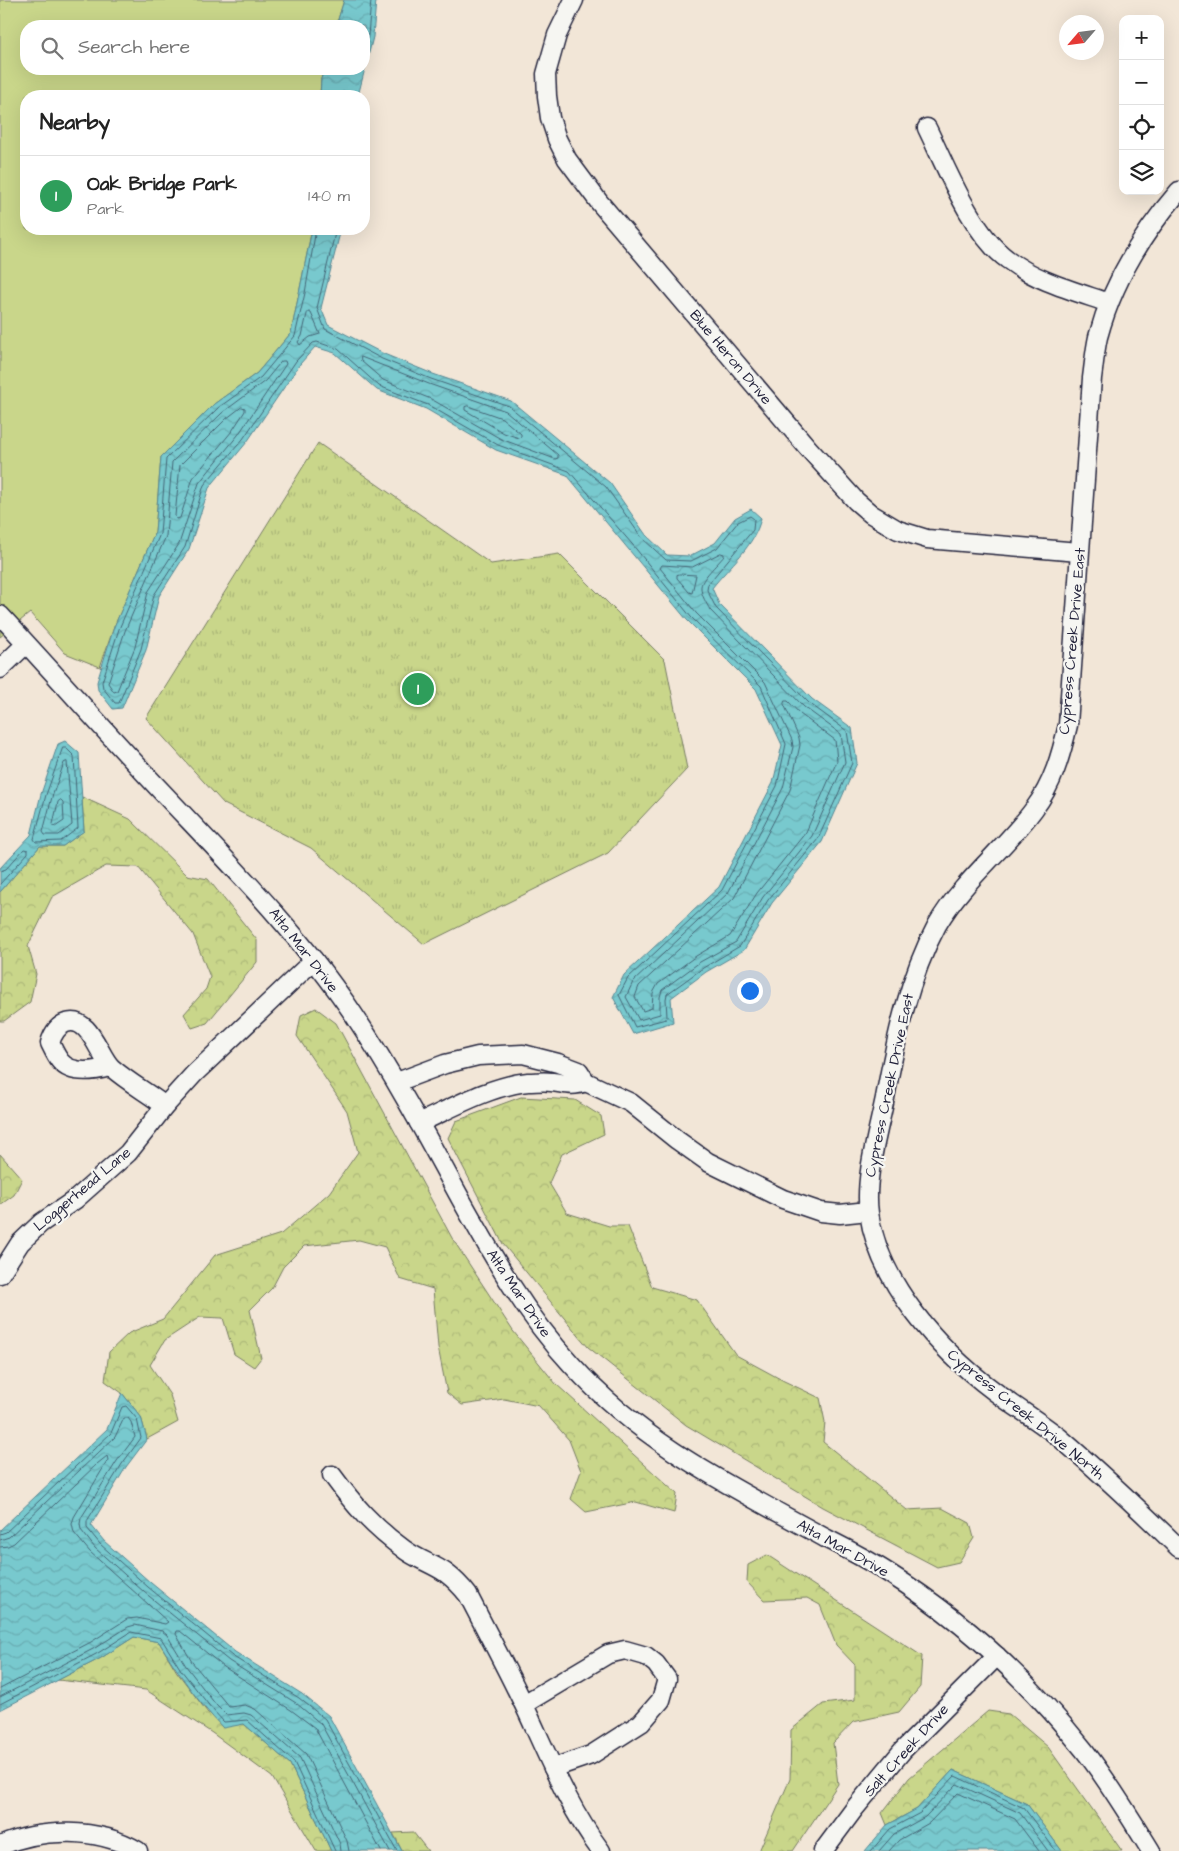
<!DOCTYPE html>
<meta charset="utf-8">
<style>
body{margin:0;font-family:"Architects Daughter",sans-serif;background:#f2f2f2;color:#222}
.controls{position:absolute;right:15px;top:15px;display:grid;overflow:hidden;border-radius:10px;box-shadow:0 5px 20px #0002}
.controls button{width:45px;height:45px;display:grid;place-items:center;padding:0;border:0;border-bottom:1px solid #e0e0e0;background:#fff;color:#222;font:25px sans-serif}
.compass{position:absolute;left:1059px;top:15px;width:45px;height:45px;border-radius:50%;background:#fff;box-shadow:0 5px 20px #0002;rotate:242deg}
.you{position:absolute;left:749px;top:990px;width:18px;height:18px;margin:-12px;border:4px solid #fff;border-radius:50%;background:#1a73e8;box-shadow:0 0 0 8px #1a73e833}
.badge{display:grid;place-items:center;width:32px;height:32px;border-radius:50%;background:#1f6fb2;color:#fff;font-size:16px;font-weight:700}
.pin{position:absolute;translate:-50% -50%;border:2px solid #fff;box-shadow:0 1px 5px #0006}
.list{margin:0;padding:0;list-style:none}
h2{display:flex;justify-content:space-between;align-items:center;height:65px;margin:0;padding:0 20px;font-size:21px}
h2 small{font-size:16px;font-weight:400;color:#767676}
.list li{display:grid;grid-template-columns:32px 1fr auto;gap:15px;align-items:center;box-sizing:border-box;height:80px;padding:0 20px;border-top:1px solid #e0e0e0}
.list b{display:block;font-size:19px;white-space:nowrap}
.list p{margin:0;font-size:16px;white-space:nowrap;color:#767676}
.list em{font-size:16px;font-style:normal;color:#767676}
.icon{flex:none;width:28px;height:28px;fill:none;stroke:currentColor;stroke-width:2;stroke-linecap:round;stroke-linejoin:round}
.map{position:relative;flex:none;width:1179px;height:1851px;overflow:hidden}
.search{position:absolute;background:#fff;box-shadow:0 5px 20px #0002;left:20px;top:20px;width:350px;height:55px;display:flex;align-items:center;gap:12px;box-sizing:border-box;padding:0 18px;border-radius:20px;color:#767676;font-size:19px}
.panel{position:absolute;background:#fff;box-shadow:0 5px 20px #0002;left:20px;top:90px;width:350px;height:145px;border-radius:20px}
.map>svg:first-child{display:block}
.grass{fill:#c9d68a;stroke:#767c62}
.forest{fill:url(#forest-crowns);stroke:#767c62}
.park{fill:url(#park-tufts);stroke:#767c62}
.water{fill:url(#water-waves);stroke:#568693}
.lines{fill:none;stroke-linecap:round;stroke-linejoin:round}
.shore{stroke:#446576;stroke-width:1}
.minor-casing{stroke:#22223b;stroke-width:21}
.minor{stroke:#f6f6f2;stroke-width:18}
.labels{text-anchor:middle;stroke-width:4.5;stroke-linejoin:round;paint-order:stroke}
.street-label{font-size:15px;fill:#22223b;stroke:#f6f6f2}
</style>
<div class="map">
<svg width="1179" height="1851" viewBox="0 0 1179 1851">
<defs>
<pattern id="forest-crowns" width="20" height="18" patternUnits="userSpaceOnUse" patternTransform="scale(1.25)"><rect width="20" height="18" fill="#c9d68a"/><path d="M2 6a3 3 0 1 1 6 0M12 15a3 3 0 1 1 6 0" fill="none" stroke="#acb778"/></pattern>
<pattern id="park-tufts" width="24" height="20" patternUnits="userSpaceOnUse" patternTransform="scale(1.25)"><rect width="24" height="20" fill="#c9d68a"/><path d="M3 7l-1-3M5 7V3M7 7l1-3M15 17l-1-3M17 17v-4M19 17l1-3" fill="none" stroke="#acb778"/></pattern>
<pattern id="water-waves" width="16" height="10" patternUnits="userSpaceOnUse" patternTransform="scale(1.25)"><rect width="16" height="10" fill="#78c9ce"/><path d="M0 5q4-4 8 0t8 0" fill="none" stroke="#68acb2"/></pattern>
</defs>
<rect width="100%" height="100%" fill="#f2e6d7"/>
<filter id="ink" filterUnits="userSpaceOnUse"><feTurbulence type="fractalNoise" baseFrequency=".02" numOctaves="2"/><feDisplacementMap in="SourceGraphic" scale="10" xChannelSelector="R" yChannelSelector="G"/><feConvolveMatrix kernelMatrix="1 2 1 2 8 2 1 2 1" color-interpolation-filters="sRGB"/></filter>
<g filter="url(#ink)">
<!-- grass -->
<polygon class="grass" points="0,0 344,0 336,26 26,26 26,69 324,69 321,79 320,96 26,96 26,229 312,229 291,333 257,373 214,404 161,457 155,532 114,627 100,667 65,653 30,613 0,637"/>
<!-- forest -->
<g class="forest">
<polygon points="82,797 130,819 187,875 208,879 257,940 257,962 207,1023 192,1028 184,1014 206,989 210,977 193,934 138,867 106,866 52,897 28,946 36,974 30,1002 4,1021 0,1021 0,892 40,846 63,846 84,831"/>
<polygon points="316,1008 336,1023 452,1238 513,1331 556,1384 677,1494 674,1513 636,1502 586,1512 571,1499 581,1471 569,1440 539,1406 504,1399 462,1405 447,1393 438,1347 433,1289 400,1279 385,1247 359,1240 304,1246 283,1267 272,1288 250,1310 261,1358 254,1367 234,1354 223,1318 200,1317 165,1340 150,1365 170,1395 178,1422 147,1439 141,1417 122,1393 105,1381 109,1352 129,1333 163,1319 215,1255 281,1234 329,1193 358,1152 347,1111 297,1036 301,1015"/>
<polygon points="521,1097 575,1100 601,1116 604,1134 562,1154 549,1183 567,1213 609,1226 628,1226 652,1287 697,1300 736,1355 784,1381 820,1398 825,1422 823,1442 907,1510 942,1508 970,1523 974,1538 959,1562 937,1567 823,1507 686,1425 588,1347 503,1244 448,1138 456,1121"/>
<polygon points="0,1154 22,1179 14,1195 0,1205"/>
<polygon points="767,1555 922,1656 920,1687 899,1712 853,1722 833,1743 838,1784 793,1851 759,1851 790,1779 791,1730 823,1704 855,1700 855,1665 836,1645 820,1605 807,1598 764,1600 747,1582 748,1565"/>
<polygon points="134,1637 159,1642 177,1672 208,1713 244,1724 290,1764 331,1851 316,1851 272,1777 212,1733 146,1690 58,1680 101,1658"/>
<polygon points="988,1711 1009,1714 1048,1747 1122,1851 1062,1851 1027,1804 953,1770 917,1809 887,1825 882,1813 909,1778"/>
<polygon points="413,1832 428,1851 402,1851 393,1833"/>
</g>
<!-- park -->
<polygon class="park" points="318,443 491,564 559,554 665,660 687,769 608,853 424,944 311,848 224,804 146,718"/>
<!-- water -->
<g class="water">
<polygon points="344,0 376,0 373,37 358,96 320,96 321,79 324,69 364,69 364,26 336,26"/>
<path d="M312 229H341L321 308 328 325 384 354 433 374 511 401 610 483 646 535 667 555 690 556 715 543 735 518 751 509 761 518C755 546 729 566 712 588L719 604 812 699 852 728 857 763 822 842 772 903 744 950 706 972 671 998 673 1022 633 1034 613 997 624 975 719 887 773 783 782 745 756 689 687 620 567 475 496 450 426 409 377 390 335 353 315 347 300 364 247 442 209 488 189 549 159 596 146 650 122 708 113 709 98 690 97 682 114 627 155 532 161 457 214 404 257 373 291 333Z"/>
<polygon points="65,741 79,753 84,831 63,846 40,846 0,892 0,868 31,835 41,794 58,744"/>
<path d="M122 1393 141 1417 147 1439 126 1467 91 1525 104 1541 151 1583 235 1652 302 1694 329 1716 402 1851H331L290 1764 244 1724 223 1728C197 1701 179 1674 159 1642L134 1637 101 1658 0 1710V1530L107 1429Z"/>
<polygon points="953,1770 1027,1804 1062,1851 865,1851 887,1825 917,1809"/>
</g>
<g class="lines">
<!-- shore -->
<g class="shore">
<polyline points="364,52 368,36 371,0"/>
<polyline points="316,229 305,293 295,336 261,377 218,408 166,459 160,534 119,629 102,682 103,688 115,703 119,703 141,649 154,595 185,547 204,485 243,439 296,361 313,343 317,342 338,349 379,386 428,405 498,445 569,471 632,544 691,617 761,686 786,744 777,786 722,890 628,978 619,995 635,1027 666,1019 667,1017 666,999 667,994 703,968 740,946 768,900 818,839 852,763 847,731 809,703 716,608 707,590 708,584 753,530 754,519 750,516 738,522 717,548 691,561 666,560 642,538 606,487 509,406 431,379 382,359 325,329 317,308 336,229"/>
<polygon points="309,312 311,313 320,334 310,337 300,345 298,342 302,336 307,314"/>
<polygon points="361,357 429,384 506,411 558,455 558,458 555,459 501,439 431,399 383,380 361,361"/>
<polygon points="282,361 285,361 286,364 238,435 199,483 179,544 148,592 135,647 117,691 114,692 108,683 125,631 166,536 172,462 222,413 265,381"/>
<polygon points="468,406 502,418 521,434 521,437 519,438 504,433 465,410 465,407"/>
<polygon points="242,407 245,408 245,411 232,431 193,478 180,518 176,519 175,516 180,465 226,419"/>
<path d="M721 553 724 554V556C718 564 700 579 701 588 701 595 707 604 710 610L804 707 841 734 845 762 812 836 763 897 736 942 700 962 662 990 660 997V1014L639 1020 626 997 633 982 728 893 783 788 793 747 792 740 765 682 696 613 660 568 662 565 692 567Z"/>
<polygon points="680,574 696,575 692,593 689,592 677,578 677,575"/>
<polygon points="785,701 788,701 800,714 835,740 837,761 806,832 757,893 730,936 696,956 658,984 653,993 652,1008 643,1011 635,997 639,986 734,898 790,790 800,745 799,738 784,704"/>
<polygon points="63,748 66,748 74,756 78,828 61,841 36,842 34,839 46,795"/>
<polygon points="67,762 72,825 59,835 45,835 43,832 52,797 64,763"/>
<polygon points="61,800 63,802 64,821 55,827 53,824 58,802"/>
<polyline points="0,871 6,869 24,849 28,850 28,853 0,884"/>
<polyline points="0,1534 6,1532 111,1433 122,1407 126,1406 137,1419 141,1438 122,1464 87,1521 87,1528 100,1544 148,1587 232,1656 299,1698 325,1719 397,1851"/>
<polyline points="0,1540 9,1537 115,1437 124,1418 128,1418 131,1422 135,1437 117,1461 81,1518 80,1524 81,1530 95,1548 144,1592 229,1661 296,1703 321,1724 390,1851"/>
<polyline points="0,1547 8,1546 14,1543 97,1464 107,1456 108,1460 74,1517 72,1524 74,1533 90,1552 168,1622 165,1624 137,1618 127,1619 91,1642 0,1689"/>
<polyline points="0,1697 95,1648 128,1627 135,1625 162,1631 167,1635 186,1666 216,1705 226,1715 244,1713 251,1715 300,1758 340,1844 341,1851"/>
<polyline points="0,1704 98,1653 131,1632 161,1638 181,1670 212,1709 224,1722 247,1720 294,1762 335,1851"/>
<polyline points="349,1851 347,1841 306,1754 255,1709 245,1705 229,1707 192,1662 176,1634 177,1631 180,1631 224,1667 291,1710 315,1728 381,1851"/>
<polyline points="871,1851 890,1829 920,1813 955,1776 1024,1808 1056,1851"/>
<polyline points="879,1851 894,1834 925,1817 957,1784 1020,1813 1048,1851"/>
<polyline points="889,1851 899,1840 929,1823 958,1793 1015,1819 1039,1851"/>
</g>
<defs>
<g id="minor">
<polyline points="574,0 557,35 546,74 547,96 550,118 557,139 567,159 599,202 808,448 856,501 871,514 898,530 927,539 1079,552"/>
<path d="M927 128C946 167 972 234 1007 259 1036 281 1074 291 1109 303"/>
<path d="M1179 191C1142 234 1113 281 1098 337 1095 350 1094 364 1092 378L1068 725C1061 755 1053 784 1034 809 1004 850 963 880 937 925 908 979 896 1039 885 1098 878 1132 864 1179 869 1213 879 1283 939 1350 994 1391 1015 1407 1039 1421 1060 1438 1101 1473 1140 1510 1179 1548"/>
<path d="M0 615C55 674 108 735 163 793 230 864 299 933 354 1015 392 1072 425 1133 458 1194 492 1255 524 1313 572 1365 645 1446 733 1487 827 1539 847 1549 868 1560 887 1572 962 1619 1029 1681 1084 1750 1109 1782 1130 1817 1151 1851"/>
<polyline points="0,669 26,644"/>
<path d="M110 1067C95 1071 71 1075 60 1061 56 1056 53 1049 50 1043 53 1033 57 1026 66 1023 90 1015 99 1057 112 1068 128 1082 148 1093 165 1106"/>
<polyline points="397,1082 445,1064 478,1056 523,1054 558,1063 579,1071 586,1082 631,1103 677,1140 708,1162 783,1199 821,1212 840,1214 868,1211"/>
<path d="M419 1123C454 1107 490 1086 528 1082 536 1082 545 1081 552 1082 567 1084 571 1087 586 1082"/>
<polyline points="0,1274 20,1243 41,1223 76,1199 128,1153 165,1106 194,1074 314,960"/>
<path d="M332 1475C354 1505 374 1528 405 1550 417 1559 433 1564 446 1573 454 1579 461 1586 468 1595 487 1632 507 1669 525 1707 548 1756 568 1807 601 1851"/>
<polyline points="524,1704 608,1654 625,1650 646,1656 656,1664 667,1679 661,1700 641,1723 591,1755 553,1768"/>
<path d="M0 1846C41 1828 98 1827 138 1851"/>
<polyline points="823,1851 855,1808 903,1750 997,1656"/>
</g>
</defs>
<!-- minor casing -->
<use href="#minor" class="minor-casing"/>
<!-- minor -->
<use href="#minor" class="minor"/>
</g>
</g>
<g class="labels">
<!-- street labels -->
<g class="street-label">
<text transform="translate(731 357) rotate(50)" y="5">Blue Heron Drive</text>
<text transform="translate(1072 641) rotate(-85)" y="5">Cypress Creek Drive East</text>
<text transform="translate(304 950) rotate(52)" y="5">Alta Mar Drive</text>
<text transform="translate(889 1085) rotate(-78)" y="5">Cypress Creek Drive East</text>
<text transform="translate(82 1189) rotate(-40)" y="5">Loggerhead Lane</text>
<text transform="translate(519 1293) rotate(56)" y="5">Alta Mar Drive</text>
<text transform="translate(1026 1414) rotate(39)" y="5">Cypress Creek Drive North</text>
<text transform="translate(843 1548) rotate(29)" y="5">Alta Mar Drive</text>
<text transform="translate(906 1750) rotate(-48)" y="5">Salt Creek Drive</text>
</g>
</g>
</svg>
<div class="controls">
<button>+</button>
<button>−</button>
<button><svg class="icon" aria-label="locate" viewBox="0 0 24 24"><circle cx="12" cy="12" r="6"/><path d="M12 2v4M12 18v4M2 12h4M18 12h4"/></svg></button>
<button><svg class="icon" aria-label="layers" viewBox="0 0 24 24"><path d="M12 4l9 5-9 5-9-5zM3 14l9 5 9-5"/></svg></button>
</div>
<svg class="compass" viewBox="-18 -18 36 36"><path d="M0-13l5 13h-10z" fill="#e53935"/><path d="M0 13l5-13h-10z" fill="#767676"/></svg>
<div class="you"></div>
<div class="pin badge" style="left:418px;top:689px;background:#2e9e5b">1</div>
<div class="search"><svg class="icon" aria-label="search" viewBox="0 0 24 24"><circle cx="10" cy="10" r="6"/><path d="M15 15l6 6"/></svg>Search here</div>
<section class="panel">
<h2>Nearby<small></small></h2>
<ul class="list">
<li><span class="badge" style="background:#2e9e5b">1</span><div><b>Oak Bridge Park</b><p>Park</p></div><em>140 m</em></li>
</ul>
</section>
</div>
